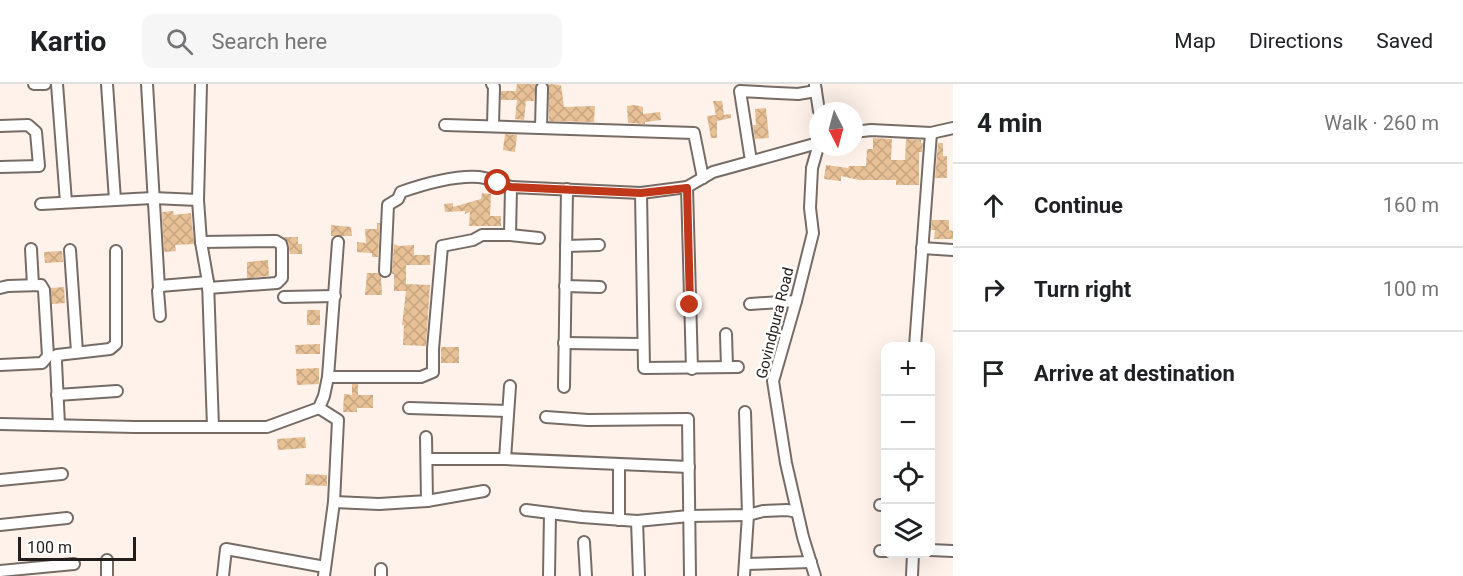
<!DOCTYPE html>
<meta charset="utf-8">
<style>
body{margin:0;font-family:Roboto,sans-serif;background:#f6f6f6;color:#202124}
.controls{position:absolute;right:18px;bottom:18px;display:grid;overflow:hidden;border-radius:12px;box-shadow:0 6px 24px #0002}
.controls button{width:54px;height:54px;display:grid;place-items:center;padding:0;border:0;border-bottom:2px solid #e0e0e0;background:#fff;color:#202124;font:30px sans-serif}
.compass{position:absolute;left:809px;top:18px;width:54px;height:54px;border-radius:50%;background:#fff;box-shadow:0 6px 24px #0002;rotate:174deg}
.scale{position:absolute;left:18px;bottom:15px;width:118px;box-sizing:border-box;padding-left:6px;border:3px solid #231e1c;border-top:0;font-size:16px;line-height:21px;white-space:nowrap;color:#231e1c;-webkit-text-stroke:4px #fff;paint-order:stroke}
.stop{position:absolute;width:18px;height:18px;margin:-14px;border:4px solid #c1371a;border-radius:50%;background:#fff}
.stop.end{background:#c1371a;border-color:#fff;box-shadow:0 2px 6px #0008}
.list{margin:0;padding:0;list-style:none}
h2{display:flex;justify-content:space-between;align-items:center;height:78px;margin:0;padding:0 24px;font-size:26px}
h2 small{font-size:20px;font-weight:400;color:#757577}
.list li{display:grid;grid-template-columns:39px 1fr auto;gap:18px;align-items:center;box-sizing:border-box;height:84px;padding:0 24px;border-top:2px solid #e0e0e0}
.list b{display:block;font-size:22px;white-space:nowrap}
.list em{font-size:20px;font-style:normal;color:#757577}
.icon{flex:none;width:33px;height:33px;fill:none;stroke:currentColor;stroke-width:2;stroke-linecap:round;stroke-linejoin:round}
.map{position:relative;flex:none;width:953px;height:492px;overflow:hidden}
header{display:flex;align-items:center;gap:36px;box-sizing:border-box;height:84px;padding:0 30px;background:#fff;border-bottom:2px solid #e0e0e0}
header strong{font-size:28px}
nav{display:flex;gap:33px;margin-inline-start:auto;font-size:21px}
.search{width:420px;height:54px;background:#f6f6f6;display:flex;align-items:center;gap:15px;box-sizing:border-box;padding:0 21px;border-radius:12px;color:#757577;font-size:22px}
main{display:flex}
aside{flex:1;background:#fff}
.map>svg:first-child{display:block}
.building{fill:url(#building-cross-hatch)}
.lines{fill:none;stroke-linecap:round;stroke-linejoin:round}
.minor-casing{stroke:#766c65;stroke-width:14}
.minor{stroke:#fff;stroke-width:10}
.route{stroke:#c1371a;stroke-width:8}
.labels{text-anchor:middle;stroke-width:5;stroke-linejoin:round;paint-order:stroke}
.street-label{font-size:15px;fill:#231e1c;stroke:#fff}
</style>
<header>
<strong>Kartio</strong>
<div class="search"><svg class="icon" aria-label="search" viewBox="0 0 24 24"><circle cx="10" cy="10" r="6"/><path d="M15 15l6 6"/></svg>Search here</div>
<nav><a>Map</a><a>Directions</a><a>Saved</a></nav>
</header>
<main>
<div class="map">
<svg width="953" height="492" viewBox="0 0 953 492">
<defs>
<pattern id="building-cross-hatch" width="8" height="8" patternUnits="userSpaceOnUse" patternTransform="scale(1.5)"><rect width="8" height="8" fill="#e7c096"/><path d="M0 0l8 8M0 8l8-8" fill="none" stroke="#c6a581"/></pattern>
</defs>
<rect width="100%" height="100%" fill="#fef2ea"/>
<!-- building -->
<g class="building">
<polygon points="517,0 536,0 534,17 526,17 524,36 515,35 517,16 501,16 501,7 516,7"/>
<polygon points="548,0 561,1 564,23 595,22 594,38 549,37"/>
<polygon points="713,17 722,17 724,31 731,30 731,34 717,37 717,54 711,54 707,32 716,31"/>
<polygon points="634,21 643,23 643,30 660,28 661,36 645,38 645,40 628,39 627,22"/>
<polygon points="766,24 769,54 755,55 753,41 756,41 755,25"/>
<polygon points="505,50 517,51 515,68 503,66"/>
<polygon points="873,54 892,55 891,76 905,76 906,55 921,56 921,59 923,59 922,68 919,68 919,101 896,101 896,96 859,96 841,92 841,97 824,95 826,81 848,84 849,82 866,82 867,65 873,65"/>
<polygon points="938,59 943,59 943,72 947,72 947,94 935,94"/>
<polygon points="482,109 491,110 490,132 501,132 501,142 469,142 470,128 465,130 465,127 445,128 444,120 453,119 453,123 481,115"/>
<polygon points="173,127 174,131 191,129 194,160 175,161 176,167 164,168 162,128"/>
<polygon points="932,136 949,136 949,146 953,147 953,155 934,155 935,146 931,146"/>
<polygon points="377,139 380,139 378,173 372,173 372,169 357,168 357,158 366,159 365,145 377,145"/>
<polygon points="331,141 351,143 352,152 331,152"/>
<polygon points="284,153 298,153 298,160 302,160 302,170 290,170 288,158"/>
<polygon points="394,160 399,162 414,161 414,171 430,171 430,181 406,181 406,200 430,201 426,262 403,261 404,241 402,241 406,207 394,207 394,190 392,190"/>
<polygon points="62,167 63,178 45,179 44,168"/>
<polygon points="268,176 269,192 247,194 247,178"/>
<polygon points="367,189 378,189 381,193 382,211 365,211"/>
<polygon points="64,203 65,219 52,220 51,204"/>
<rect x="307" y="226" width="13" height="15"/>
<polygon points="320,260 320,270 296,270 295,261"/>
<rect x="441" y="263" width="18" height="16"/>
<polygon points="319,284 319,300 297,301 296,285"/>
<polygon points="352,300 358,300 358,311 373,311 373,324 357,324 357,328 343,328 344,310 352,311"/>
<polygon points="305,353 306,364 278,366 277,355"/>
<polygon points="306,390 327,391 327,402 305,401"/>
</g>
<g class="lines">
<defs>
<g id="minor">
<polyline points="34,0 45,0"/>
<polyline points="57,0 66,118"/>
<polyline points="107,0 115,116"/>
<polyline points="147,0 159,204"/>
<polyline points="201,0 198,116 201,158 208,198 213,343"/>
<polyline points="492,0 494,3 493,41"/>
<polyline points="815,1 819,27"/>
<polyline points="445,41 694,49 703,94"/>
<polyline points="0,42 28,41 36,48 39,82 0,83"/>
<polyline points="541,43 542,4"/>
<polyline points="854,48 871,46 931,49 953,44"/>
<polyline points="751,77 740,7 798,10 816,7"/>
<polyline points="687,103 692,285"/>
<polyline points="641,109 644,284 738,283"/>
<polyline points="41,120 153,114 198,116"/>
<polyline points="510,151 539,154"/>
<polyline points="201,158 276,157 281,160 282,164 282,194 277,199 208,204"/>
<polyline points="566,162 599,161"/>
<polyline points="922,164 953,166"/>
<polyline points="31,165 33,201"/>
<polyline points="70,166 77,268"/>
<path d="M385 187 388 121 398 115 401 108C424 100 454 91 479 93 489 94 501 100 511 103"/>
<polyline points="565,202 600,203"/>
<polyline points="0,204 8,202 41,201 44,206 48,272 42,279 0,281"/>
<polyline points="284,213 335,212"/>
<polyline points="750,220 796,217"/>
<polyline points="160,232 158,207 160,202 208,198"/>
<polyline points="726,250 727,283"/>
<polyline points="564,259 642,260"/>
<polyline points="915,262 931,49"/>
<polyline points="328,293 338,158"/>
<polyline points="564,303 567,105"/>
<polyline points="57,311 117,307"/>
<polyline points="319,324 338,336 334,418 324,492"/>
<polyline points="409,324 508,327"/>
<polyline points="546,333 588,336 688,335 690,492"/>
<polyline points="0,340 135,343 267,343 319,324 324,312 328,293 421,293 433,288 433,265 442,162 473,156 482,151 510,151 511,103 641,109 687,103 713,88 818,59"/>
<polyline points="59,341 56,278 57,271 110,265 116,260 116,167"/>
<polyline points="427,375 505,375 689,383"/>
<polyline points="505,375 510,302"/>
<polyline points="0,396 62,390"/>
<polyline points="427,417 484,407"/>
<polyline points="334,418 379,420 427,417 426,353"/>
<polyline points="880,421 886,421"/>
<polyline points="526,426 582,433 637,437 689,432 748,431 763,427 787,426 797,428"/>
<polyline points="619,436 619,381"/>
<polyline points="637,437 639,492"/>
<polyline points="0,441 67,434"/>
<polyline points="584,458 586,492"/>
<polyline points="930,466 953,467"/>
<polyline points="880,467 886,467"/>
<polyline points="745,480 811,478"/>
<polyline points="0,487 74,480"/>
<polyline points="107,492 107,476"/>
<polyline points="223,492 226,465 325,483"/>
<polyline points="381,492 381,485"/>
<polyline points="549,492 550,429"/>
<polyline points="744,492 748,431 745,328"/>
<polyline points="815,492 803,453 786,379 773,297 796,217 813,149 810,124 812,84 818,63"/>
<polyline points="912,492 913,470"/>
</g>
</defs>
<!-- minor casing -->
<use href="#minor" class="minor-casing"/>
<!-- minor -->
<use href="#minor" class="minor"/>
</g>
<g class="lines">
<!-- route -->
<polyline class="route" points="498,99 511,103 641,109 687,104 690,221"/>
</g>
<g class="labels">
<!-- street labels -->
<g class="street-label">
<text transform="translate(775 239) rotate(-76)" y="5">Govindpura Road</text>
</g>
</g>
</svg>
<div class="controls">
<button>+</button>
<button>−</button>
<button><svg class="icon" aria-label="locate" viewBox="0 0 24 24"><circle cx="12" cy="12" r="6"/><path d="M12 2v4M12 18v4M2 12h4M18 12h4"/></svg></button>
<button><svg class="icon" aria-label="layers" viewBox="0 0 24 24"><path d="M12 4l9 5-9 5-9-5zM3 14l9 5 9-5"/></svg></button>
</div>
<svg class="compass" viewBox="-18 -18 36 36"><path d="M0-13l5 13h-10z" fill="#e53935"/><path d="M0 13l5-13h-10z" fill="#757577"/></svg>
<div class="scale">100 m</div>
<div class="stop" style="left:498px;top:99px"></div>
<div class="stop end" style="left:690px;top:221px"></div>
</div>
<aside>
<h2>4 min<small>Walk · 260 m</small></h2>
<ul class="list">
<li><svg class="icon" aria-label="ahead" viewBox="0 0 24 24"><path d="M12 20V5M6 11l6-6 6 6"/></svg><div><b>Continue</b></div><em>160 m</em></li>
<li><svg class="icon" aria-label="right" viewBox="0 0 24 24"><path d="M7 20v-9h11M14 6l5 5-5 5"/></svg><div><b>Turn right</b></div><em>100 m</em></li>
<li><svg class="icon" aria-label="arrive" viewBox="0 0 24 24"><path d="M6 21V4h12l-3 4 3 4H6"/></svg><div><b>Arrive at destination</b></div></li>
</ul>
</aside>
</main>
